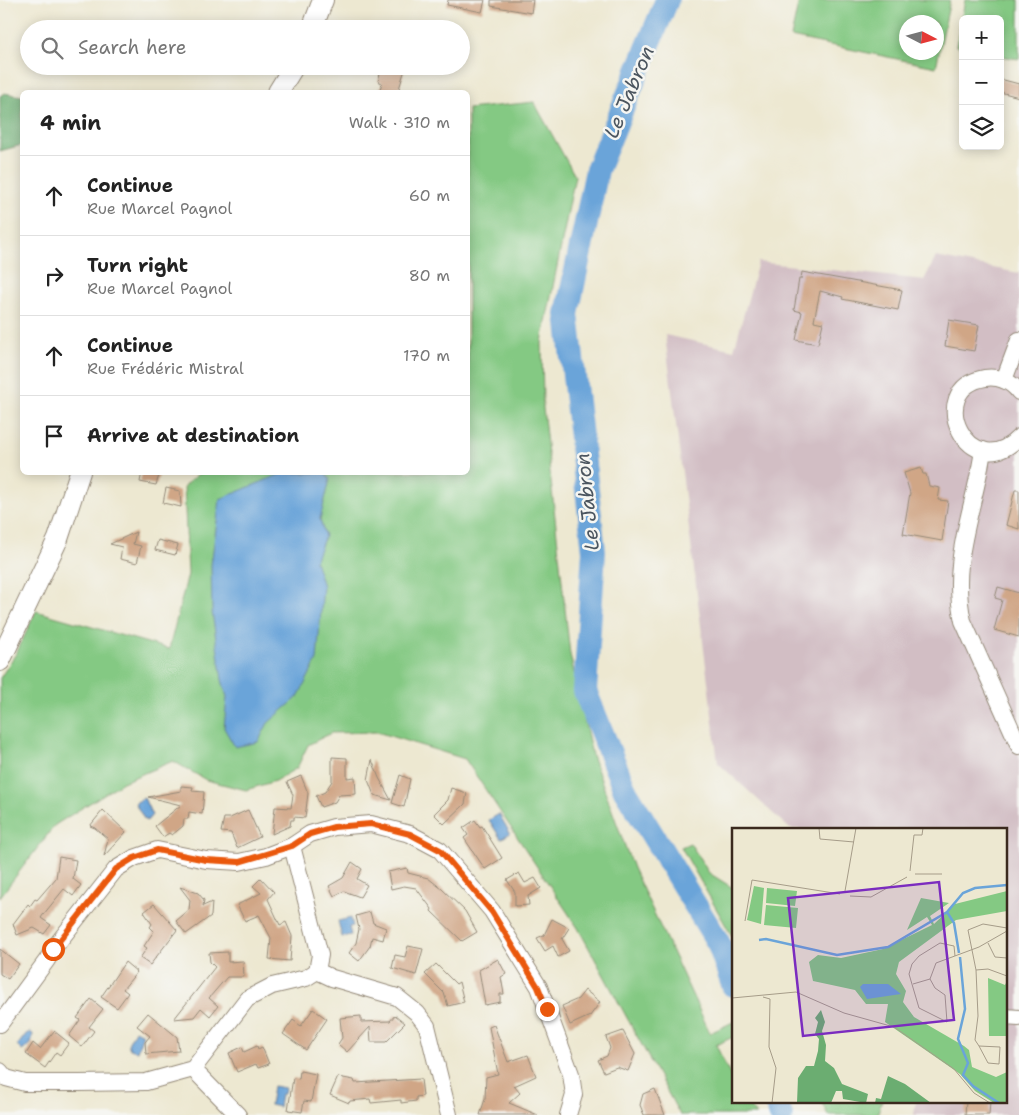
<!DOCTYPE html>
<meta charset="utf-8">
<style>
body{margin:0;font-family:"Shantell Sans",sans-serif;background:#f6f6f6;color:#222}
.controls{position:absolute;right:15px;top:15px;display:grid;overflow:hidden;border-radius:8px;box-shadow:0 2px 12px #0003}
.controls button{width:45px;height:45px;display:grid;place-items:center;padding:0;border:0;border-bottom:1px solid #e0e0e0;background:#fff;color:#222;font:25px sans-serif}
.compass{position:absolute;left:899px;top:15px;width:45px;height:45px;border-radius:50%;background:#fff;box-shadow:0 2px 12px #0003;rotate:96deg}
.stop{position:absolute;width:15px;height:15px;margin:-11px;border:4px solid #ea580c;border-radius:50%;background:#fff}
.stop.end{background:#ea580c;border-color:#fff;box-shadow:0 1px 5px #0008}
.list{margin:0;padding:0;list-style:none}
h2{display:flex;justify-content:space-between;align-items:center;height:65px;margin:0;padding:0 20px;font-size:21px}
h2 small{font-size:16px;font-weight:400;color:#767676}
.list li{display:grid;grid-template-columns:32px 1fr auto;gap:15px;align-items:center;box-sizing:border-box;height:80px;padding:0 20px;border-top:1px solid #e0e0e0}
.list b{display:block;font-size:19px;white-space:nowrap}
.list p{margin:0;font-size:16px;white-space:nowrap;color:#767676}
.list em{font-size:16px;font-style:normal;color:#767676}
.icon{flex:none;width:28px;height:28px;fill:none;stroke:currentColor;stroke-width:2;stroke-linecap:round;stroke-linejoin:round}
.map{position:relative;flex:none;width:1019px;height:1115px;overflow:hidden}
.search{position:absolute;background:#fff;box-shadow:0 2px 12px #0003;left:20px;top:20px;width:450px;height:55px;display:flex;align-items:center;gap:12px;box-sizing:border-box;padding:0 18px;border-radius:28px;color:#767676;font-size:19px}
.panel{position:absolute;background:#fff;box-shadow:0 2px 12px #0003;left:20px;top:90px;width:450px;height:385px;border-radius:8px}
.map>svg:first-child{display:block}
.industrial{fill:#d2bec4}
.green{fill:#84c983;stroke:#607a50;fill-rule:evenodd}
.forest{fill:#6bad71;stroke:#536c48}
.water{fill:#6aa4d9;stroke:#52677c}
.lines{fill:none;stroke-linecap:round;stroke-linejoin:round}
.river{stroke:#6aa4d9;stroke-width:24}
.building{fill:#d0a686}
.minor-casing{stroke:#948978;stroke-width:18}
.major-casing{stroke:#948978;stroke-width:22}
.minor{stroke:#fff;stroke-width:16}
.major{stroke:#fff;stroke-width:20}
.route{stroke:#ea580c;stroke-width:6}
.labels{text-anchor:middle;stroke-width:5;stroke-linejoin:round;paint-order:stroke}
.water-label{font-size:20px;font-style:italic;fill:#4b555f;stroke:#f6f6f2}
.inset-river{fill:none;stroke:#6aa4d9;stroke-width:2.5}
.inset-road{fill:none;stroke:#a69c89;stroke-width:1}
.view{fill:#7b2cbf;fill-opacity:0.15;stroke:#7b2cbf;stroke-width:2.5}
.inset-edge{fill:none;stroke:#3b2a1e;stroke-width:2.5}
</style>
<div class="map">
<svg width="1019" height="1115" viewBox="0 0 1019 1115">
<rect width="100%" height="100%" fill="#f6f6f2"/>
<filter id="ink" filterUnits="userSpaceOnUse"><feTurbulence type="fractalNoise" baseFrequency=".02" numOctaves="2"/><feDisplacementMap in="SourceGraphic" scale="10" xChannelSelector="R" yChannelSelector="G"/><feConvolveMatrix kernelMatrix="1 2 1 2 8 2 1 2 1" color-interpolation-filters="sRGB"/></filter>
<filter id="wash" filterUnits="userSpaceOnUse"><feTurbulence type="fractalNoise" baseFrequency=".0096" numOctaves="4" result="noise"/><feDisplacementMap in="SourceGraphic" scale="20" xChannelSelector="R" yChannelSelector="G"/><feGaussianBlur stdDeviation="1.12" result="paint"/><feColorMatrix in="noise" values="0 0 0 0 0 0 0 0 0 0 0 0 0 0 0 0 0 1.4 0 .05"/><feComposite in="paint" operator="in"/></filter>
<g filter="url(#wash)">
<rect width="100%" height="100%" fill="#ede8d1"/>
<!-- industrial -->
<polygon class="industrial" points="936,257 1019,273 1019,1115 914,1115 916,1101 1005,1101 1005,829 790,829 718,763 665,335 734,350 758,262 924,280"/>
<!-- green -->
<g class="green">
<path d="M799 0H950L936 67 791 37ZM906 22H936V52H906Z"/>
<polygon points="965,0 1019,0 1019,59 1000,56 1000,19 963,19 963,48 956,46"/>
<polygon points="534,102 575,176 542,342 543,408 570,654 592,755 633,868 710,1033 733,1022 733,1037 716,1045 733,1081 733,1101 745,1101 756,1115 680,1115 578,928 465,759 377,732 331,733 308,745 297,768 275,781 246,790 206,780 173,761 123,782 55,825 0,897 0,678 17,652 36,611 169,649 188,574 184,486 198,474 205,472 468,472 468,109"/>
<polygon points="690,843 709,873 733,888 733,938 681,847"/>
<polygon points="821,1101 882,1101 877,1115 828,1115"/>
</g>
<!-- forest -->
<polygon class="forest" points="4,93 22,96 22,145 0,151 0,96"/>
<!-- water -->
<g class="water">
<polygon points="283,473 325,473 330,479 320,519 325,536 315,561 323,586 317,660 298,697 268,723 258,742 235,747 224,728 227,697 222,680 212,612 211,565 220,499"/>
<polygon points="144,798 152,815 147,821 144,819 135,803"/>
<polygon points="499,814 510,833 501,839 489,820"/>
<polygon points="351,918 353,926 349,927 351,935 342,937 338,921"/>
<polygon points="135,1030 143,1034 137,1051 130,1049 128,1044"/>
<polygon points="30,1032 33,1034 31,1044 22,1051 17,1046 26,1034"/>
<polygon points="273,1086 285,1088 284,1094 281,1094 279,1107 270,1105"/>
</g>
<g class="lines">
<!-- river -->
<g class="river">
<polyline points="667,0 597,170 567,314 594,551 585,691 625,790 719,944 733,985"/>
<polyline points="776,1101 781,1115"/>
</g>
</g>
<g id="blocks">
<!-- building -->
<g class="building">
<polygon points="448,0 485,0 482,12 447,5"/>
<polygon points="491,0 533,0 531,13 491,6"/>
<polygon points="382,66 406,66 398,92 379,92 382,83 378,81"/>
<polygon points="1000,79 1019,84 1019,97 1000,92"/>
<polygon points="802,272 902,290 898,310 842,299 843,297 820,291 814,321 823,323 818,344 796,340 802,312 794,310 799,279 801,279"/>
<polygon points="949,320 979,325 974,351 945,346"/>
<polygon points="921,468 923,474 926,474 929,486 940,488 938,500 948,501 942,541 903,534 910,493 904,473"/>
<polygon points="142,472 160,472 156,485 140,482"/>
<polygon points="166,488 180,491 181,507 163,503"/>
<polygon points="1015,490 1019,490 1019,529 1006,525"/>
<polygon points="136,532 133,544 141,546 137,563 120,559 122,547 110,544"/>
<polygon points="158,540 178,545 175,555 155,550"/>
<polygon points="998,587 1019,593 1019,637 994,630 1002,600 995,598"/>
<polygon points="332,757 347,758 347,778 355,777 356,794 339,795 335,802 321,807 316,796 325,792 332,781"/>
<polygon points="372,760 379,778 391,800 374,795 368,780"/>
<polygon points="400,775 410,779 404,807 392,803"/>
<polygon points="301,776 308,793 305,818 294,817 294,820 291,820 290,826 272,834 275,807 291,808 293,795 287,782"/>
<polygon points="181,786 193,787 192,791 204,792 202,814 189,812 188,819 184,819 183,826 172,835 169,833 163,837 155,826 181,805 148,797 181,791"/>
<polygon points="451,788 467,793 465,804 444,824 434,814 448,800"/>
<polygon points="103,810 126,832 104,856 108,839 95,828 90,826"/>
<polygon points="248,810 260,837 237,848 231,833 221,832 224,818 230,818"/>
<polygon points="475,820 480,827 482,826 502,858 485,869 464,838 468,835 463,828"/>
<polygon points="59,857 76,860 73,879 81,885 73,896 64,889 43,915 41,918 51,925 44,934 34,928 17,935 13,924 28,904 30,906 35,899 37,900 56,878"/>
<polygon points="352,862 362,869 357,879 367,885 360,897 344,891 334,896 329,886 343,878"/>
<polygon points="407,868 408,873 428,878 442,889 465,911 477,932 462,941 431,911 432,909 416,888 404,886 391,889 388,872"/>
<polygon points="519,873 525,883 535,878 541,888 528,896 529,905 515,906 515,892 507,880"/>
<polygon points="261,878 274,892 268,899 280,925 286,922 292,936 290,961 269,959 271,938 259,915 245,921 237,905 261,893 253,886"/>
<polygon points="180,887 198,893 204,900 203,906 212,902 211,916 186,934 176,921 189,910 190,900"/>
<polygon points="154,904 177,930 150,965 140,958 147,948 144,946 154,931 150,927 152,924 144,912"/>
<polygon points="370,912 373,923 386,928 383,940 372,937 370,946 359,961 349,953 356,943 359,929 356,916"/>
<polygon points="552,919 569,928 562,939 569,951 558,957 553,946 545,951 537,938 544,935"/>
<polygon points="408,946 423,949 416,975 392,968 395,955 405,957"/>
<polygon points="0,949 19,964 8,979 0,974"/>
<polygon points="228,952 228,962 243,961 244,977 227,977 209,998 218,1006 210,1016 201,1008 194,1017 174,1019 215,967 210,962 209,953"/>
<polygon points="498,959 506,974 501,977 504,994 500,994 500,1002 485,1005 479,970"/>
<polygon points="125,962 137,972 123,989 128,993 117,1008 101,997"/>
<polygon points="436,964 456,984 459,982 464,1002 448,1006 444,993 425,974"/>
<polygon points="585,990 600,1002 590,1016 570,1025 562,1006 578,999"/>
<polygon points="91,999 103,1009 89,1027 94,1031 82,1047 69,1036 80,1020 77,1018"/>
<polygon points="313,1009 327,1019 306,1050 283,1034 293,1020 301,1026"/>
<polygon points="148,1013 177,1037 179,1051 146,1054 145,1042 150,1036 137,1026"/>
<polygon points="395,1015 405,1023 386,1042 371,1042 370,1027 347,1052 338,1044 342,1038 340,1018 361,1016 361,1022 390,1021"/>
<polygon points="494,1025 508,1062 528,1055 536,1076 514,1086 520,1093 509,1103 538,1115 480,1115 485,1099 486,1077 498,1074 489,1027"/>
<polygon points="54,1031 69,1043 60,1055 56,1052 45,1068 26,1054 33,1043 40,1049"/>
<polygon points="623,1031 635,1054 628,1071 617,1067 604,1072 598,1060 607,1056 610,1048 606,1037"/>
<polygon points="257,1046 258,1049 262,1047 269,1064 258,1068 256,1064 237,1072 229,1053 242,1047 244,1052"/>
<polygon points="300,1071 316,1074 311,1102 304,1101 302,1112 288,1110 293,1078 299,1079"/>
<polygon points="338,1077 354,1080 355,1083 421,1079 423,1096 416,1097 416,1101 401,1103 401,1100 371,1103 370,1099 350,1101 349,1103 330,1095"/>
<polygon points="655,1089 665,1115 644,1115 640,1105 643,1094"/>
<polygon points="966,1101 990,1101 989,1115 965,1115"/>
</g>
</g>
</g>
<g filter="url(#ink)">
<use href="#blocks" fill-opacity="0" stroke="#948978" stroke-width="1"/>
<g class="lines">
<defs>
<g id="minor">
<polyline points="1004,380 1019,340"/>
<path d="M1019 392C1011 381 998 376 985 378 922 389 970 488 1019 437"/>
<path d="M983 450C975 509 949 560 963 621L1019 746"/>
<polyline points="292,846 320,955 317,971 332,978 397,997 417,1013 427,1026 449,1115"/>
<polyline points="1005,1017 1019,1018"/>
<polyline points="0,1024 47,960 53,949 116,869 134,858 157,850 206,860 239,862 266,856 292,846 310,834 334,827 371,824 410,834 440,850 492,911 539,987 571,1074 574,1095 568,1115"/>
<polyline points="193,1069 238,1115"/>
<polyline points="0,1071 6,1078 25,1083 79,1083 146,1082 193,1069 247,999 272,986 306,978 317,971"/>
</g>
<g id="major">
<polyline points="312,29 323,0"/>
<polyline points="278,92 294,66"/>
<polyline points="0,661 58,539 80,472"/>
</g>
</defs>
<!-- minor casing -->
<use href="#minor" class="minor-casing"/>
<!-- major casing -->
<use href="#major" class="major-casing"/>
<!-- minor -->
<use href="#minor" class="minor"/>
<!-- major -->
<use href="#major" class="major"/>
</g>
</g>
<g class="lines" filter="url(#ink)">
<!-- route -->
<polyline class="route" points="53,949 116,869 134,858 157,850 206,860 239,862 292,846 310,834 334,827 371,824 410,834 440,850 492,912 538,987 547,1009"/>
</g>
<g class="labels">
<!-- water labels -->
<g class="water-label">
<text transform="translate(629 92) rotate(-67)" y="7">Le Jabron</text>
<text transform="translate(587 502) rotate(-96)" y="7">Le Jabron</text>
</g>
</g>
<!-- overview -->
<g transform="translate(732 828)">
<rect width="275" height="275" fill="#ede8d1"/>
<path d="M22 58 32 60 29 96 15 92ZM35 60 65 63 63 78 34 75ZM275 63V83L224 92 167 134 164 146 174 163 171 174 182 189 232 218 237 222 240 239 264 249 275 244V275H262L243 263 228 246 153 194 156 176H134L123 162 81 153 77 134 86 127 109 130 151 121 200 97 195 89 175 102 189 70 217 75 198 88 202 96 223 76ZM34 77 66 80 64 100 32 97ZM256 150 273 157 275 153V208H257Z" fill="#84c983"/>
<path d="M89 182 93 194 90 203 94 217 93 233 102 240 110 256 136 266 134 275 111 271 110 263H104L99 275H65L66 250 74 238H82L86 223 87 211 83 206 86 194 83 190ZM156 248 173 256 199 275H143L144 270 149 271Z" fill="#6bad71"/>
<path d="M131 156H156L169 166 135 171 128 159Z" fill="#6aa4d9"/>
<path class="inset-river" d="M215 84 222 95 227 125M27 112 34 111 105 127 156 119 215 84 231 65 243 60 275 57M228 129 233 181 226 211 236 235 231 247 241 258 267 275"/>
<path class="inset-road" d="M87 0 88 11 122 14M178 43 182 7H190L191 0M183 46H210M113 63 124 0M118 68 139 69 175 49M13 93 20 52 108 66M275 100 251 96 236 102 244 142 256 141 275 148M256 115 263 129 275 130M244 142 246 188 243 212 247 218 268 219 267 236 256 235 247 218M198 151 203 160 213 167 215 194 187 180 177 146 180 136 187 128 208 115 222 118 223 128M181 156 198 151 204 135 247 119 275 103M31 169 38 171 37 219 44 240 40 275M0 170 64 164 112 185 162 199 222 241 242 265 258 275"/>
<path class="view" d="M207 54 222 192 71 208 56 70Z"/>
<rect width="275" height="275" class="inset-edge"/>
</g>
</svg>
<div class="controls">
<button>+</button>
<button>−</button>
<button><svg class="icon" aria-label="layers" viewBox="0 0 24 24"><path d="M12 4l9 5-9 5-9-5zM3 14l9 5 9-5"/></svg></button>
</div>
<svg class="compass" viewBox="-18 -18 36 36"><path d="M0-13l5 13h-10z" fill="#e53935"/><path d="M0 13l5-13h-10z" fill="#767676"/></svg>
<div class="stop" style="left:53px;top:949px"></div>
<div class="stop end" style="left:547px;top:1009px"></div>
<div class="search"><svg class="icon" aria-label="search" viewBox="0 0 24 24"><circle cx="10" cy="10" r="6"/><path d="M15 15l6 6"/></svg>Search here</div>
<section class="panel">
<h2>4 min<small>Walk · 310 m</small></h2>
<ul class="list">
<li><svg class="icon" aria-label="ahead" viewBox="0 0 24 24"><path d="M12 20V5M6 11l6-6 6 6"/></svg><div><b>Continue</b><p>Rue Marcel Pagnol</p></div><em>60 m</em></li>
<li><svg class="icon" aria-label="right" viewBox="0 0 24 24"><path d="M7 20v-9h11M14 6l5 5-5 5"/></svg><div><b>Turn right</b><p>Rue Marcel Pagnol</p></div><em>80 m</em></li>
<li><svg class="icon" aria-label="ahead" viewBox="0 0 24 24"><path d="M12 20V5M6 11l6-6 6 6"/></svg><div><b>Continue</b><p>Rue Frédéric Mistral</p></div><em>170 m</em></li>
<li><svg class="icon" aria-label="arrive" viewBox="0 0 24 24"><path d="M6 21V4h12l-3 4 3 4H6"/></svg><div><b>Arrive at destination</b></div></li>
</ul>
</section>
</div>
